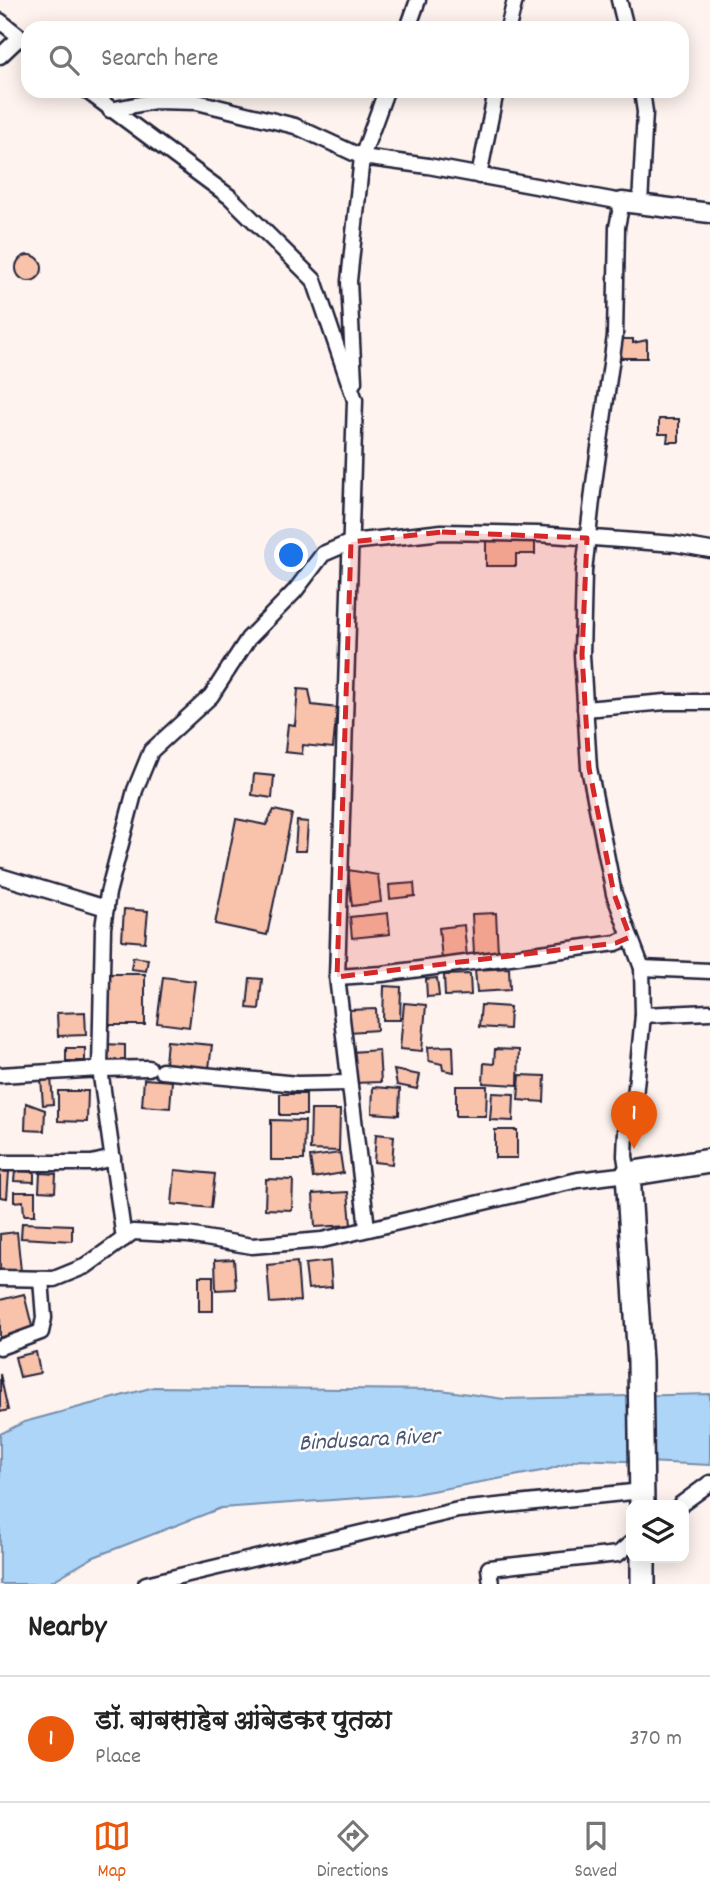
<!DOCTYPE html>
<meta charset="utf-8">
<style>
body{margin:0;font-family:Dekko,"Playpen Sans Deva",sans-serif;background:#f2f2f2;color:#222}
.controls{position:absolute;right:21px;bottom:21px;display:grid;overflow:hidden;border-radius:14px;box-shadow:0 4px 18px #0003}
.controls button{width:63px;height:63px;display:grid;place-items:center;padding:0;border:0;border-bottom:2px solid #e0e0e0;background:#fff;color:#222;font:35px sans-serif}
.you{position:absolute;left:292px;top:556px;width:24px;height:24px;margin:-18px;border:5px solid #fff;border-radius:50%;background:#1a73e8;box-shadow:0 0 0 10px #1a73e833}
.badge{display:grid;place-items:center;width:46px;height:46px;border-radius:50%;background:#ea580c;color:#fff;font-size:23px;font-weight:700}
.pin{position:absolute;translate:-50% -58px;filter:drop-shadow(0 2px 4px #0008)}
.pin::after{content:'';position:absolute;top:37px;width:24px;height:21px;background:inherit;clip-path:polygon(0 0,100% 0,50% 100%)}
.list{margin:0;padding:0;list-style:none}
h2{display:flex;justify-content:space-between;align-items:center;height:91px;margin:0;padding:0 28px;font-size:30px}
h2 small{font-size:23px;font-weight:400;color:#767676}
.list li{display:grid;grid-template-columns:46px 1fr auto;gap:21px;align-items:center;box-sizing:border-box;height:126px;padding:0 28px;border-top:2px solid #e0e0e0}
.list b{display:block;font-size:26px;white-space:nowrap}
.list p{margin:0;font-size:23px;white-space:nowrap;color:#767676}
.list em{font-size:23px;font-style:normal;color:#767676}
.icon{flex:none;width:38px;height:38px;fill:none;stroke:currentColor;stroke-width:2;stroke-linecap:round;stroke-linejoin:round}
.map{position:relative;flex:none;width:710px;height:1584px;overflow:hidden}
.search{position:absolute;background:#fff;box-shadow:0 4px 18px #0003;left:21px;right:21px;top:21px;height:77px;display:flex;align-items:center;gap:18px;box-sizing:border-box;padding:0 24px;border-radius:21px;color:#767676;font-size:26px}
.sheet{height:217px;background:#fff}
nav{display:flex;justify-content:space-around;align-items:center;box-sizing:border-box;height:98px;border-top:2px solid #e0e0e0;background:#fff;font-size:19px;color:#767676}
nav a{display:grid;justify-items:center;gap:4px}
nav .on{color:#ea580c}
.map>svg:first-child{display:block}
.water{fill:#add5f7;stroke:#758dac;stroke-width:2}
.building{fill:#f9c2ab;stroke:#22223b;stroke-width:2}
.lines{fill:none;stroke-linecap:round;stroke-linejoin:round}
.minor-casing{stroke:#22223b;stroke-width:19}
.tertiary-casing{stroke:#22223b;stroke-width:23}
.primary-casing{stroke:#22223b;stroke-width:28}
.minor{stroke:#fff;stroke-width:14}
.tertiary{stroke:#fff;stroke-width:18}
.primary{stroke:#fff;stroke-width:23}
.marked{fill:#d62828;fill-opacity:0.2;stroke:#d62828;stroke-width:5;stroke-dasharray:14 9;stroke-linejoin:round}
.labels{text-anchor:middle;stroke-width:5;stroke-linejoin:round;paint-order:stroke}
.water-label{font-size:24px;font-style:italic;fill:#4c5873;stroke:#fff}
</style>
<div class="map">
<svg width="710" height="1584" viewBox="0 0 710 1584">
<rect width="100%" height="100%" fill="#fef3ee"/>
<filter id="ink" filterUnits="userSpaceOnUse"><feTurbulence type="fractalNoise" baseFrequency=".0143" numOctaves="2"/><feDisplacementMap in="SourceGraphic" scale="14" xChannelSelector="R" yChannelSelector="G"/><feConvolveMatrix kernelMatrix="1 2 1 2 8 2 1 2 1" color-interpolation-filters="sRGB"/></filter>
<g filter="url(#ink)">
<!-- water -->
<polygon class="water" points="154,1387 441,1390 504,1399 710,1394 710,1465 580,1459 547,1470 415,1494 221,1508 94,1557 47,1584 0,1584 0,1434 24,1422"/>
<!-- building -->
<g class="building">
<circle cx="29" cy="268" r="13"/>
<polygon points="619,339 633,339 633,343 647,340 647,358 619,358"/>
<polygon points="659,419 679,419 679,442 667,442 668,434 659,434"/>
<polygon points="486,540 535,540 535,554 516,554 516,566 486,566"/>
<polygon points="298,689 309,690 312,705 337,708 333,748 303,745 302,754 285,752 288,724 295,725"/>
<polygon points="254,774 274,776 272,798 252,795"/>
<polygon points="274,810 292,814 267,935 215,924 236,819 266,825"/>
<polygon points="297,821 308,822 306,851 295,851"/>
<polygon points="348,870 378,875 381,902 352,906"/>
<polygon points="414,883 415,896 390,899 389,885"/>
<polygon points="124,909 148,911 145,942 122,940"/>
<polygon points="388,913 390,934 352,938 350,917"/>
<polygon points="496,913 498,953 474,954 472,914"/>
<polygon points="464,925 467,957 442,960 439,928"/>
<polygon points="133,957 148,959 146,971 131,969"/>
<polygon points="509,968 510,990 477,992 475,970"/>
<polygon points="108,974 145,974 145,1025 109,1025"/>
<polygon points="470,974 471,995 445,996 444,975"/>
<polygon points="163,977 195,981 189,1027 157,1023"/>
<polygon points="250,978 262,979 259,1009 247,1008"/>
<polygon points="437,978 439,996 427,997 426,979"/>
<polygon points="384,986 401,987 400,1020 383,1020"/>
<polygon points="404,1003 426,1005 422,1051 400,1049"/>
<polygon points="481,1005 510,1007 509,1029 479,1027"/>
<polygon points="376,1009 377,1030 349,1032 348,1010"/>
<polygon points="85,1012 86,1035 58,1036 57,1013"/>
<polygon points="167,1041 212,1045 209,1068 165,1063"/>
<polygon points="103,1044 125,1045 125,1063 103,1062"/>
<polygon points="453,1046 454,1072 443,1070 442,1064 429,1061 428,1047"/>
<rect x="66" y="1048" width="19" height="13"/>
<polygon points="495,1049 519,1050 518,1085 483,1083 484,1063 494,1064"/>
<polygon points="379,1050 381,1082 353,1083 351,1052"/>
<polygon points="394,1070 420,1075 417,1089 397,1085"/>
<polygon points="520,1075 545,1076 544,1102 518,1100"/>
<polygon points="51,1077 53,1104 43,1105 41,1078"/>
<polygon points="144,1079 172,1081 170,1108 142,1106"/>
<polygon points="456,1086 487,1086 486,1116 456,1116"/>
<polygon points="373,1087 400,1089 399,1115 372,1113"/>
<polygon points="58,1091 88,1091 87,1122 58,1121"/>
<polygon points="492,1093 514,1094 513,1121 490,1120"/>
<rect x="280" y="1094" width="26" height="21"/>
<polygon points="26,1103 45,1110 44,1131 25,1130"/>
<polygon points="311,1110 340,1110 339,1151 310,1150"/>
<polygon points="271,1120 305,1121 304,1160 271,1160"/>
<rect x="495" y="1130" width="22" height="28"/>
<polygon points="376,1134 394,1136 392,1164 374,1162"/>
<polygon points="340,1153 343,1173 313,1178 310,1157"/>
<polygon points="175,1170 215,1174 211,1208 172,1204"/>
<polygon points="0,1171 9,1172 7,1198 0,1197"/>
<polygon points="15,1171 34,1172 34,1182 14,1181"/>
<polygon points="40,1173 56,1174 55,1192 39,1191"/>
<polygon points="266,1179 293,1180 292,1210 265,1209"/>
<polygon points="14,1192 35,1192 35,1215 24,1215 23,1201 14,1202"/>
<polygon points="348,1192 351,1225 315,1227 313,1194"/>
<polygon points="22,1223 72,1225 72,1241 21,1238"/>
<polygon points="17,1232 21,1271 0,1273 0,1234"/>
<polygon points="234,1259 236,1289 216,1290 215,1260"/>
<polygon points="330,1261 332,1287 308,1289 305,1264"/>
<polygon points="297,1262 300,1301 270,1303 267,1265"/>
<rect x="199" y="1276" width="14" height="35"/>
<polygon points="24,1294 33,1330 0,1338 0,1300"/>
<polygon points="36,1352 40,1373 20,1377 15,1357"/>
<polygon points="0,1374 8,1410 0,1412"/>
</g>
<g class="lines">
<defs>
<g id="minor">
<polyline points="619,0 626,28"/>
<polyline points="0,21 28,43"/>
<polyline points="408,28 418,0"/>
<polyline points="508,28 515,0"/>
<polyline points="0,56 20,37"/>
<polyline points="87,91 230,197 314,280 355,400 337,977 367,1228"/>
<polyline points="479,176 496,91"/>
<polyline points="640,204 645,112 642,91"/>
<polyline points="354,382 349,281 362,157 386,91"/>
<polyline points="585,709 666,702 710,702"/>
<polyline points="0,876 106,908"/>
<polyline points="642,968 710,971"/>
<polyline points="337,977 382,974 616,943 630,937"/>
<polyline points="643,1015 710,1012"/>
<polyline points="149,1068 100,1069 103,928 108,893 135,790 151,751 211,696 248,639 295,591 323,554 351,542 442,532 538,534 676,544 710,550"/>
<polyline points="162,1071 297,1084 349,1083"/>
<polyline points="0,1075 100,1069 124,1239"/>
<polyline points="0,1163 92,1163 113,1158"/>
<polyline points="0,1278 54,1279 86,1266 133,1232 188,1235 252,1246 322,1240 578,1180 628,1174 625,1156 626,1131 634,1107 643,1015 642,968 614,894 589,768 582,655 584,571 594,483 615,336 617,227 622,202 428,166 362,157 295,126 197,102 155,101 110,110"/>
<polyline points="0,1347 41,1332 44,1318 41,1279"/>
<polyline points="680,1505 710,1483"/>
<polyline points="146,1584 458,1510 642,1491"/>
<polyline points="491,1584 489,1568 618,1554 631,1543"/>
</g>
<polyline id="tertiary" points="622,202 710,213"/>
<g id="primary">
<polyline points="642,1505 640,1362 628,1174 710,1161"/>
<polyline points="643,1558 643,1584"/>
</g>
</defs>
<!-- minor casing -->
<use href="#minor" class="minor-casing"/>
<!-- tertiary casing -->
<use href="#tertiary" class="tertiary-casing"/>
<!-- primary casing -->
<use href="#primary" class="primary-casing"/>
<!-- minor -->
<use href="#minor" class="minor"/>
<!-- tertiary -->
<use href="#tertiary" class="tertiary"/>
<!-- primary -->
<use href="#primary" class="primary"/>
</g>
</g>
<!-- marked area -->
<path class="marked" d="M442 532 587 538 582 655 589 768 614 894 630 937 616 943 337 977 351 542Z"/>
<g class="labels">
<!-- water labels -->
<g class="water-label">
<text transform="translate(369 1438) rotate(-3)" y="8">Bindusara River</text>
</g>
</g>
</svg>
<div class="controls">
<button><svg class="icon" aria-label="layers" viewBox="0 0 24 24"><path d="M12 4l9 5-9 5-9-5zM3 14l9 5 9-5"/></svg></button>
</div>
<div class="you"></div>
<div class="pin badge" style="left:634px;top:1149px">1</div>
<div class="search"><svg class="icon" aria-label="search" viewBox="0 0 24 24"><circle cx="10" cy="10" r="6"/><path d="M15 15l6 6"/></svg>Search here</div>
</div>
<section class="sheet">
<h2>Nearby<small></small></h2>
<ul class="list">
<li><span class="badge">1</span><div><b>डॉ. बाबसाहेब आंबेडकर पुतळा</b><p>Place</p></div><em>370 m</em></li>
</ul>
</section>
<nav>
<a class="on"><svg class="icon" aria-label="map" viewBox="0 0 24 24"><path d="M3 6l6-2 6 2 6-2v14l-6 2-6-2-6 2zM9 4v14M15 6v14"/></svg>Map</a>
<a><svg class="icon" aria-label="directions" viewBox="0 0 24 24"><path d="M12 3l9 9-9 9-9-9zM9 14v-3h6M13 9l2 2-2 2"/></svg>Directions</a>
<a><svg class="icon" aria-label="saved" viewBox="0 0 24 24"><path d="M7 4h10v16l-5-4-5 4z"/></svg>Saved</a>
</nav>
